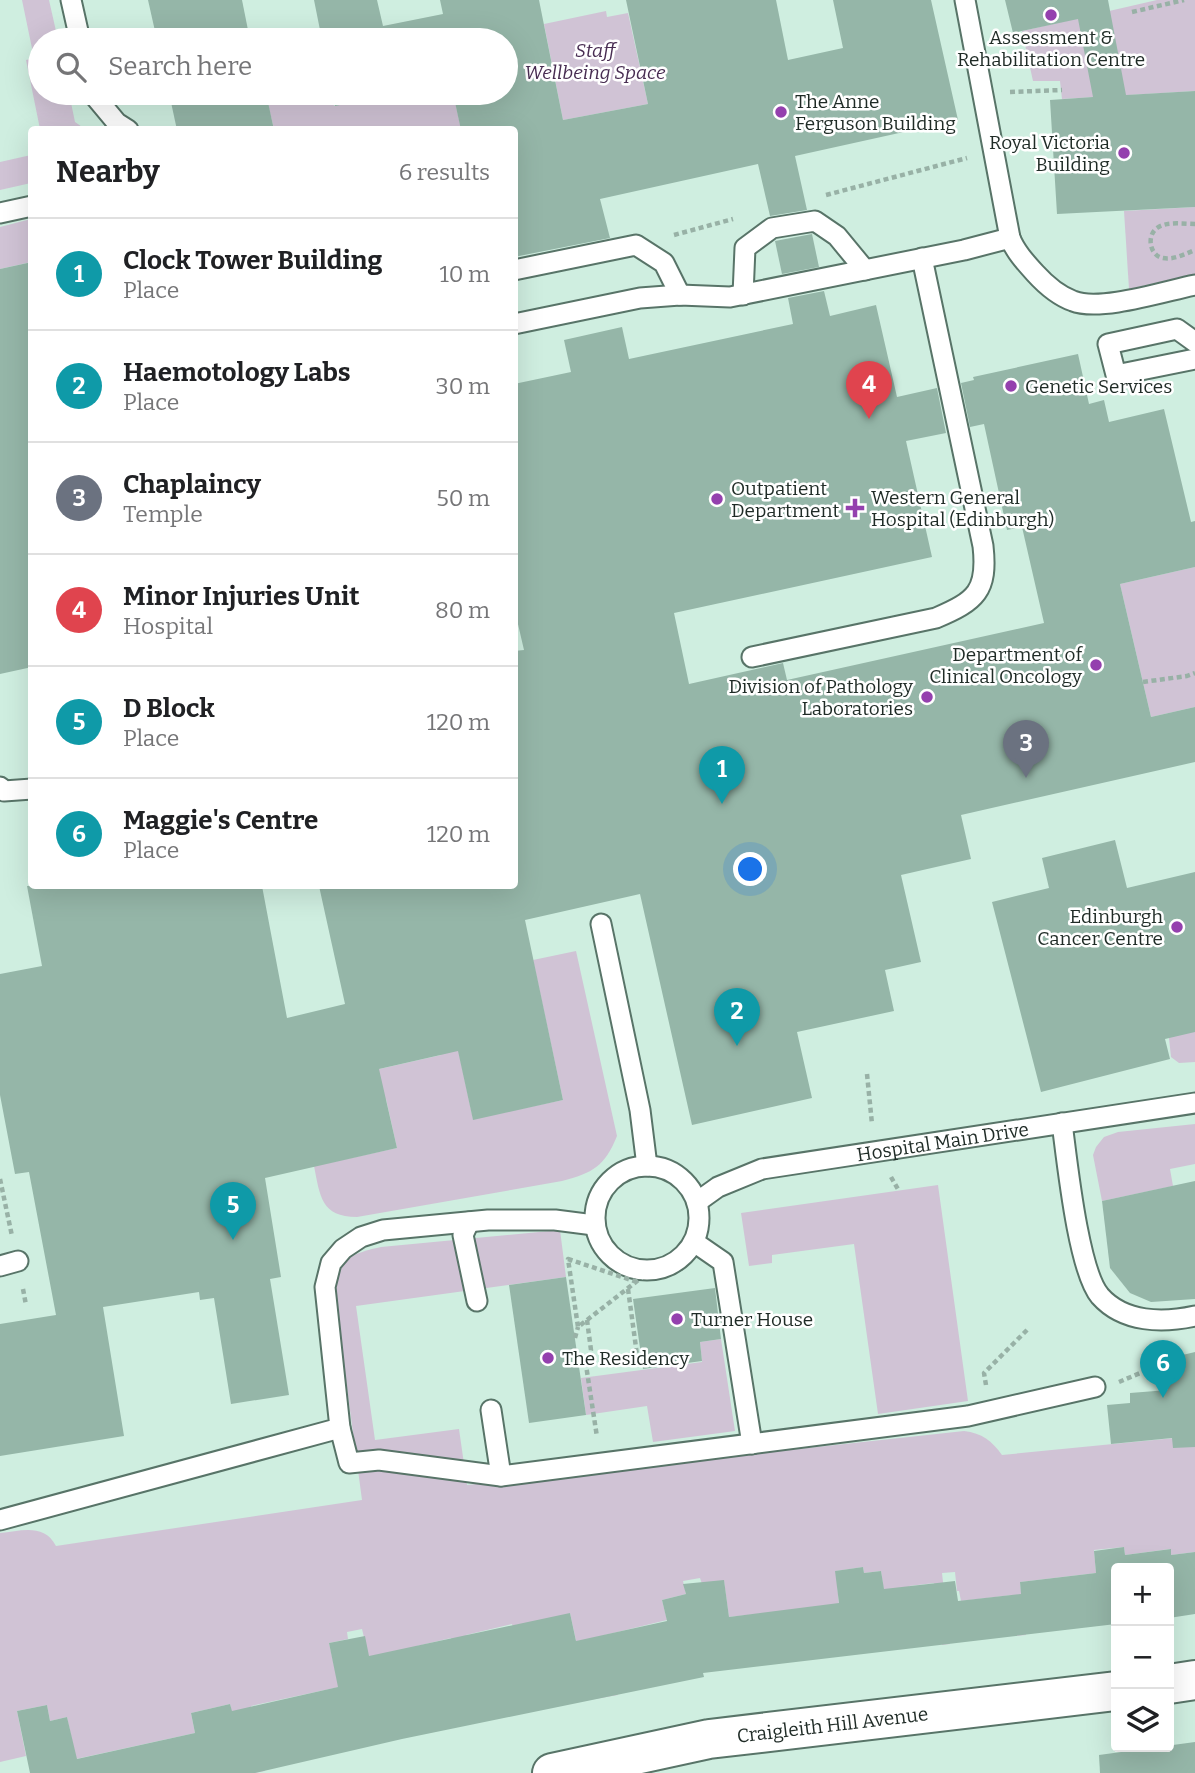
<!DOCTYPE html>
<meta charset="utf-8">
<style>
body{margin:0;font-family:Bitter,serif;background:#f2f2f2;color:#202124}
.controls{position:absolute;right:21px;bottom:21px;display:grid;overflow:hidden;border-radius:7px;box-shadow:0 7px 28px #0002}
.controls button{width:63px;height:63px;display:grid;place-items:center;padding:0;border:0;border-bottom:2px solid #e0e0e0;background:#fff;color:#202124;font:35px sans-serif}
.you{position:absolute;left:751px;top:870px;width:24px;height:24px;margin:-18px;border:5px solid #fff;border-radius:50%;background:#1a73e8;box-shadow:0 0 0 10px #1a73e833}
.badge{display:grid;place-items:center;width:46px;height:46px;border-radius:50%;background:#9440ae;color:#fff;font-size:23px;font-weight:700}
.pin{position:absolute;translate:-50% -58px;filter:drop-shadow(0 2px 4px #0008)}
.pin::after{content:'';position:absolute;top:37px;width:24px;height:21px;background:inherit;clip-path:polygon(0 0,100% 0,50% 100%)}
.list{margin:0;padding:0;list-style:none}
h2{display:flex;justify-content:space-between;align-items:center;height:91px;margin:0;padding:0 28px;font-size:30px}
h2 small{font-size:23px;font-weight:400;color:#757577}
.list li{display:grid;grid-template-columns:46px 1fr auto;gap:21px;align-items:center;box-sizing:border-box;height:112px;padding:0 28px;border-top:2px solid #e0e0e0}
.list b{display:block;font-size:26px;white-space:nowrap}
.list p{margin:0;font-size:23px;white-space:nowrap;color:#757577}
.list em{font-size:23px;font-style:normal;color:#757577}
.icon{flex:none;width:38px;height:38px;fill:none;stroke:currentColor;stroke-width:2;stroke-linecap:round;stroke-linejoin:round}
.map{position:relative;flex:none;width:1195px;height:1773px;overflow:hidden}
.search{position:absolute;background:#fff;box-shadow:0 7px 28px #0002;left:28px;top:28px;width:490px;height:77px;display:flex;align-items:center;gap:18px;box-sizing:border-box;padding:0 24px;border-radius:38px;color:#757577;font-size:26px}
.panel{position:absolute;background:#fff;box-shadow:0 7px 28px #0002;left:28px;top:126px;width:490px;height:763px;border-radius:7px}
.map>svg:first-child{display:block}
.green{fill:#d0c3d5}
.building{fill:#95b6a8}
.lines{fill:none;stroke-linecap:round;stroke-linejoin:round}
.lane-casing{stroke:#587468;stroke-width:23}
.street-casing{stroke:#587468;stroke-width:42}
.path{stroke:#98b1a6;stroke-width:4.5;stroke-dasharray:5 3.5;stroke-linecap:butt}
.lane{stroke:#fff;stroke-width:19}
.street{stroke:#fff;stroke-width:38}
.poi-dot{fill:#9440ae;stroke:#fff;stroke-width:2.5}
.labels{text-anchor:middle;stroke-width:5;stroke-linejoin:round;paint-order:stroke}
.poi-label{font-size:19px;fill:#1f2b26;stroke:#fff;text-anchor:start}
.park-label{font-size:19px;font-style:italic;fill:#482d52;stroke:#fff}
.street-label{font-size:19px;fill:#1f2b26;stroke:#fff}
</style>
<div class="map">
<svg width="1195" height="1773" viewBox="0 0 1195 1773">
<rect width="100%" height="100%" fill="#cfeee0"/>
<!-- green -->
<g class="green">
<polygon points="22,0 49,0 58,40 40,40 40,93 69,93 75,122 85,129 40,129 26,60 34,58"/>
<polygon points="1157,0 1195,0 1195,91 1062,99 1060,81 1033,81 1022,31"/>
<polygon points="606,11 607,17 628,13 648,104 563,120 544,24"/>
<polygon points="280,93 331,93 334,106 396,93 453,93 461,129 274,129 266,96"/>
<polygon points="31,155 31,183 0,190 0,162"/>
<polygon points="1195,207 1195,274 1129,289 1124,211"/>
<polygon points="31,219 31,262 0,269 0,227"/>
<polygon points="1195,567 1195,707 1151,717 1120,584"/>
<path d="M576 951 617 1136C605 1166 593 1173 562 1181L357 1217C321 1217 320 1196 314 1166L397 1148 386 1099 300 1087 441 1055 419 958 438 954 473 1119 563 1100 533 960Z"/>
<polygon points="1162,973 1195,1032 1195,1062 1179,1063 1171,1057"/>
<polygon points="1195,1124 1195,1164 1170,1169 1173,1186 1102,1201 1093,1155 1096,1147 1104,1137 1118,1132"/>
<polygon points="938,1185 968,1401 878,1414 854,1244 772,1255 772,1263 749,1266 741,1213"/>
<path d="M560 1230 566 1277 356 1306 375 1440 459 1429 467 1485 964 1431C982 1433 992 1441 1002 1455L1195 1436V1552L1171 1555 1170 1549 1125 1555 1124 1547 1094 1550 1096 1573 1020 1582 1026 1635 1016 1636 1012 1595 961 1601 959 1591H957L955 1572 942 1573 950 1644 942 1645 934 1583 909 1586 911 1606 885 1599 881 1571 864 1573 863 1567 836 1571 839 1605 729 1617 724 1581 702 1584 700 1578 683 1581 686 1594 662 1600 667 1620 605 1635 618 1695 589 1700 570 1613 518 1648 512 1624 466 1635 470 1654 455 1658 451 1638 417 1646 375 1683 362 1629 347 1632 348 1639 329 1643 339 1687 251 1706 265 1771 254 1773 235 1724 230 1704 191 1713 195 1733 76 1759 67 1717 50 1721 47 1705 17 1711 26 1756 0 1762V1533C21 1531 44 1523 56 1546L362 1500 335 1298C333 1261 349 1254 381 1247Z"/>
<polygon points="721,1339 735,1431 653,1442 647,1406 586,1415 581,1378 702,1362 700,1342"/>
</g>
<!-- building -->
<g class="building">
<polygon points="148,0 242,0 250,40 157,40"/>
<polygon points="314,0 377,0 383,26 443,14 440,0 539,0 563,120 648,104 626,0 776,0 788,60 843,48 833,0 931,0 958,120 795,156 807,210 770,216 758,164 600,199 610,238 514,257 514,130 461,130 453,93 506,93 506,40 322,40"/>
<polygon points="1005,0 1108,0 1126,95 1195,91 1195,207 1057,214 1050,100 1093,97 1078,19 1013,33"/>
<polygon points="169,93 266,93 274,130 177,130"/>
<polygon points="332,93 396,93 335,106"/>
<polygon points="812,234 819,267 782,274 775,241"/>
<polygon points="32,262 32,667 0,674 0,269"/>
<polygon points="824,291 830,316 876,305 897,397 937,388 946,433 906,441 932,557 674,613 689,684 783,663 787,680 1044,623 1022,527 1007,530 984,424 970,427 961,383 974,380 973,377 1078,354 1089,404 1104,400 1109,422 1164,409 1191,522 1195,521 1195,567 1120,584 1151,717 1195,707 1195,762 961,815 971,859 901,875 921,962 885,970 894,1011 797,1032 812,1098 692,1125 640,894 525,920 563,1100 473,1120 458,1051 379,1069 397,1148 265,1178 281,1277 270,1279 289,1395 231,1404 214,1298 200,1300 199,1292 103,1307 124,1436 0,1456 0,1324 56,1315 29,1172 15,1174 0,1095 0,974 42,966 27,886 262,886 287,1018 345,1004 319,886 514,886 514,651 524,650 514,607 514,384 571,372 564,340 622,327 629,359 793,324 788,298"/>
<polygon points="1115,840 1127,888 1195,872 1195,1032 1165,1039 1170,1059 1041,1092 992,902 1049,888 1042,858"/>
<polygon points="1195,1181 1195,1299 1151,1302 1130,1293 1110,1268 1102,1201"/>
<polygon points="566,1277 586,1415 529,1423 509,1285"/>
<polygon points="715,1288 721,1339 700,1342 702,1361 643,1369 633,1299"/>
<polygon points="1195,1352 1195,1447 1173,1448 1172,1438 1111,1444 1107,1405 1130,1403 1130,1393 1168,1390 1166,1359"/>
<polygon points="1124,1547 1125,1555 1171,1549 1171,1555 1195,1552 1195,1614 1169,1618 1169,1568 1116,1568 1116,1624 703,1673 704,1677 402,1739 255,1773 30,1773 17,1711 47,1705 50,1721 67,1717 77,1759 195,1733 191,1713 230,1704 232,1711 338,1687 329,1643 365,1636 369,1656 570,1613 576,1641 667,1621 662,1600 686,1594 683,1584 724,1580 729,1617 839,1603 835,1571 863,1567 864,1573 881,1571 884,1589 955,1581 958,1601 1021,1594 1020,1582 1096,1573 1094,1551"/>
<polygon points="1195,1742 1195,1773 1100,1773 1099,1755"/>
</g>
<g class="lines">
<defs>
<g id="lane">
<polyline points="71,0 80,40"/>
<path d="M965 0 1010 238C1015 251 1025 262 1035 273 1045 284 1059 296 1073 301 1100 312 1165 291 1195 285"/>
<polyline points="92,93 117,123 128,130"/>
<polyline points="0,213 32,206"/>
<polyline points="514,270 636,245 664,263 680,295"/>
<polyline points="743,295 745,248 772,228 815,221 837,236 865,270"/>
<polyline points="514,324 640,298 680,295 730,297 964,250 1010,238"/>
<polyline points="1195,342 1177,329 1108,344 1116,375 1195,359"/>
<path d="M752 657 936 618C976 601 988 591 983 546L922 258"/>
<polyline points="0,787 4,791 32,789"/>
<polyline points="601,924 640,1110 647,1166"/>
<path d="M1062 1123C1067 1160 1078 1270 1100 1296 1124 1323 1163 1323 1195 1316"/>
<circle cx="647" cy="1218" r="52"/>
<path id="s1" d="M697 1202 718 1187 762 1169 1195 1103"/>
<polyline points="469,1222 463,1235 477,1301"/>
<polyline points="694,1242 723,1262 752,1444"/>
<polyline points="0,1266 18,1261"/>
<polyline points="491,1410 501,1476 968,1416 1095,1387"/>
<polyline points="340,1428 349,1463 379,1460 501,1476"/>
<polyline points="0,1520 340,1428 325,1287 331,1263 343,1249 361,1237 383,1230 488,1220 555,1220 594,1225"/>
</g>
<g id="street">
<polyline points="1169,1684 1195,1680"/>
<path id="s2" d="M552 1773 709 1739 1116 1691"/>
</g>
</defs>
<!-- lane casing -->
<use href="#lane" class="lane-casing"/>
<!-- street casing -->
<use href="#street" class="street-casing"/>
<!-- path -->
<g class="path">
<polyline points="1132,12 1184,0"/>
<polyline points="1010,92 1062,90"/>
<polyline points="826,195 967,158"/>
<path d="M1195 224C1184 224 1166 221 1157 228 1146 236 1150 256 1163 258 1174 260 1185 254 1195 250"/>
<polyline points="674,235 733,219"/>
<polyline points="1143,682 1187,676 1195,673"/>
<polyline points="867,1074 872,1124"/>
<polyline points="891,1177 899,1191"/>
<polyline points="0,1179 12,1236"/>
<polyline points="637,1282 568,1259 578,1327 650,1271"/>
<polyline points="23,1289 26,1305"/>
<polyline points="628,1289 638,1362"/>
<polyline points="587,1320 591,1350 586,1365 597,1437"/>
<polyline points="575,1338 578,1327"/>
<polyline points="1119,1382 1159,1365 1165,1357 1165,1346"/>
<polyline points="986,1385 984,1373 1029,1328"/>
</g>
<!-- lane -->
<use href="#lane" class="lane"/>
<!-- street -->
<use href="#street" class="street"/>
</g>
<!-- markers -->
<g class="poi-dot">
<circle cx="1051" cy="15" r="7"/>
<circle cx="781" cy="112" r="7"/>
<circle cx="1124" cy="153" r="7"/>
<circle cx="1011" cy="386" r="7"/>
<circle cx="717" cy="499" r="7"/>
<path d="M851.5 497.5h7v7h7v7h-7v7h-7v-7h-7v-7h7z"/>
<circle cx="1096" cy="665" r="7"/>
<circle cx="927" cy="697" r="7"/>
<circle cx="1177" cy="927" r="7"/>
<circle cx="677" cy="1319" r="7"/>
<circle cx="548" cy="1358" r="7"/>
</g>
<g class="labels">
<!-- poi labels -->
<g class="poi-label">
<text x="1051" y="44" text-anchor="middle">Assessment &amp;<tspan x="1051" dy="22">Rehabilitation Centre</tspan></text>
<text x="795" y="108">The Anne<tspan x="795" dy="22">Ferguson Building</tspan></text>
<text x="1110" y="149" text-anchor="end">Royal Victoria<tspan x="1110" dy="22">Building</tspan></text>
<text x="1025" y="393">Genetic Services</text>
<text x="731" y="495">Outpatient<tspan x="731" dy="22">Department</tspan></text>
<text x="871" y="504">Western General<tspan x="871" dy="22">Hospital (Edinburgh)</tspan></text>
<text x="1082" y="661" text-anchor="end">Department of<tspan x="1082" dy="22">Clinical Oncology</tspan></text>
<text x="913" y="693" text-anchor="end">Division of Pathology<tspan x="913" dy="22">Laboratories</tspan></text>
<text x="1163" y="923" text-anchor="end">Edinburgh<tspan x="1163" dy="22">Cancer Centre</tspan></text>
<text x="691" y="1326">Turner House</text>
<text x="562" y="1365">The Residency</text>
</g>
<!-- park labels -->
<g class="park-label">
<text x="595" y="57">Staff<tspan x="595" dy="22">Wellbeing Space</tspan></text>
</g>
<!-- street labels -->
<g class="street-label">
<text dy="7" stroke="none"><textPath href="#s1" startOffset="256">Hospital Main Drive</textPath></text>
<text dy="7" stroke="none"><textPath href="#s2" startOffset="285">Craigleith Hill Avenue</textPath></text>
</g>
</g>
</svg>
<div class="controls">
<button>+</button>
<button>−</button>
<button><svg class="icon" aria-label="layers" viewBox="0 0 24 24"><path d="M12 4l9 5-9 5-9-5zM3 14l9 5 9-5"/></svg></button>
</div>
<div class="you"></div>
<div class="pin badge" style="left:722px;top:804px;background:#0f9aa8">1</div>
<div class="pin badge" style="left:737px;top:1046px;background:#0f9aa8">2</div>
<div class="pin badge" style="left:1026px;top:778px;background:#6b7280">3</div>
<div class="pin badge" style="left:869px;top:419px;background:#e0444e">4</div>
<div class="pin badge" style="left:233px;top:1240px;background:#0f9aa8">5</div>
<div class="pin badge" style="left:1163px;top:1398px;background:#0f9aa8">6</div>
<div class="search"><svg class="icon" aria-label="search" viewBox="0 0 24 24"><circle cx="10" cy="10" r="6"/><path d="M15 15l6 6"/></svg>Search here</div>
<section class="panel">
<h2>Nearby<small>6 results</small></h2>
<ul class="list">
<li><span class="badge" style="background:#0f9aa8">1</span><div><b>Clock Tower Building</b><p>Place</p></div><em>10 m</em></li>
<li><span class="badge" style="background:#0f9aa8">2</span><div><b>Haemotology Labs</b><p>Place</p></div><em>30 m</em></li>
<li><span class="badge" style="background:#6b7280">3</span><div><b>Chaplaincy</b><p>Temple</p></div><em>50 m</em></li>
<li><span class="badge" style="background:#e0444e">4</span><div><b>Minor Injuries Unit</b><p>Hospital</p></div><em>80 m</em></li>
<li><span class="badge" style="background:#0f9aa8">5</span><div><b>D Block</b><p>Place</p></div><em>120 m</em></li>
<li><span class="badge" style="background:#0f9aa8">6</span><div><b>Maggie's Centre</b><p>Place</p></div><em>120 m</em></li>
</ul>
</section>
</div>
